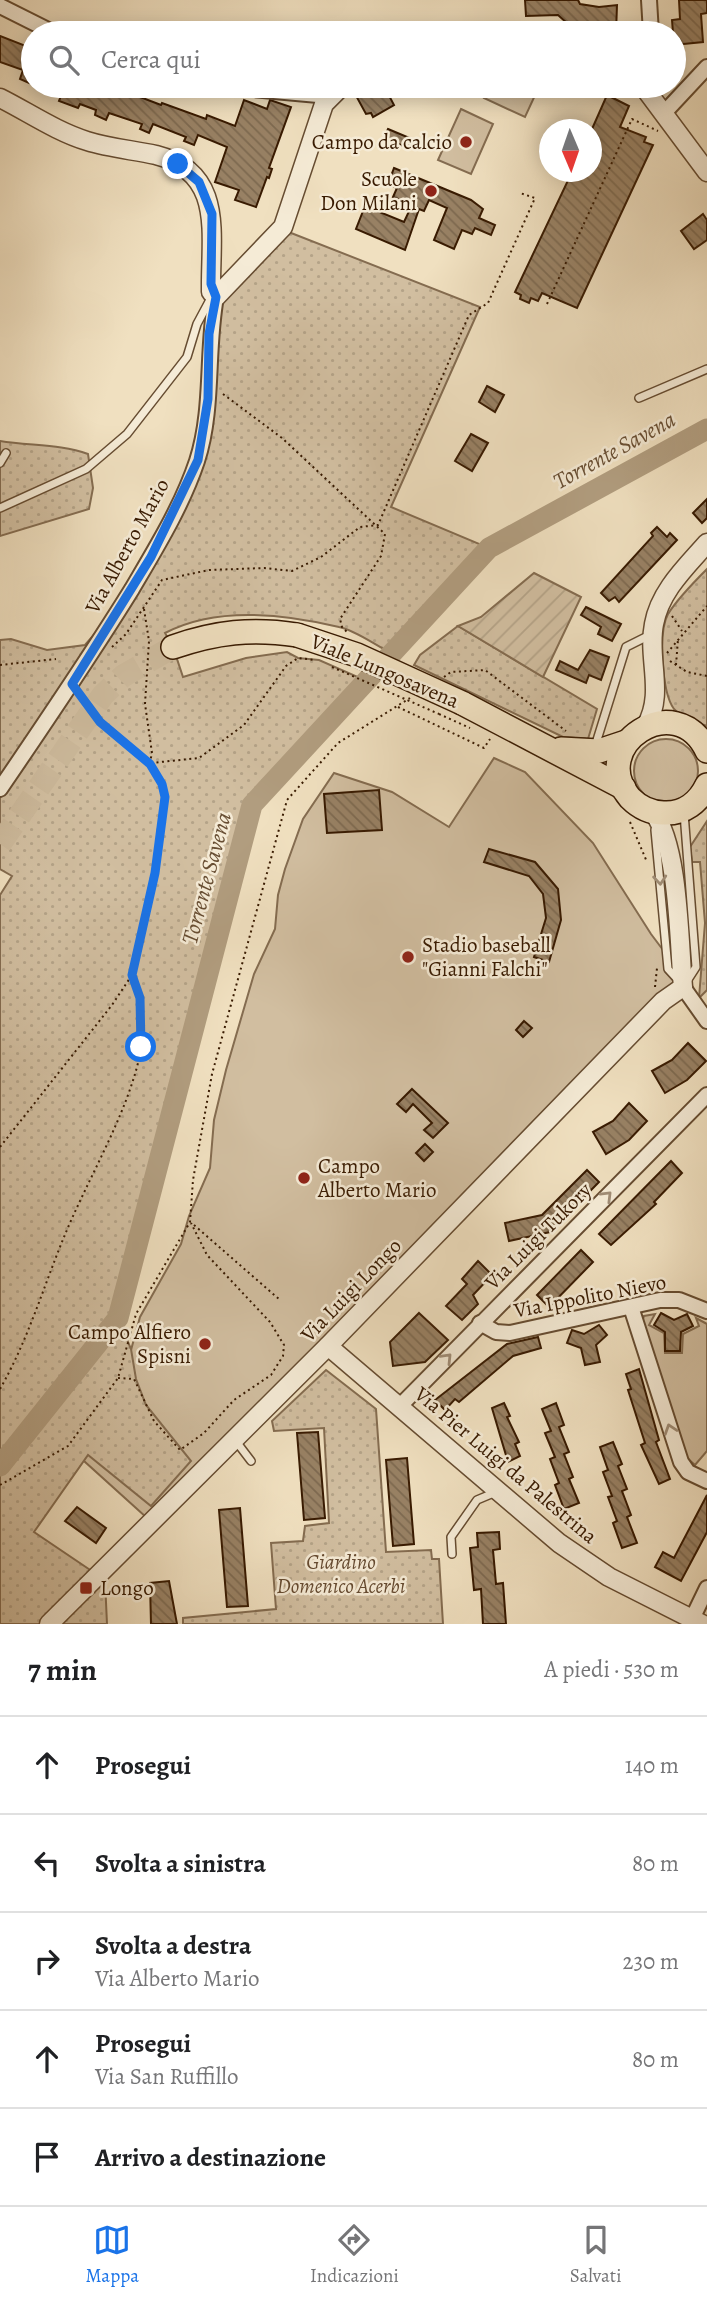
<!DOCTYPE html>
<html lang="it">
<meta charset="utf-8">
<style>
body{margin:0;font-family:Alegreya,serif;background:#f2f2f2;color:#202124}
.compass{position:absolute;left:539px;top:119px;width:63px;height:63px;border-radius:50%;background:#fff;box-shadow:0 4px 18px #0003;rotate:178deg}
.stop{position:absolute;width:21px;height:21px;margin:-16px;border:5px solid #1a73e8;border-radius:50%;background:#fff}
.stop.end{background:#1a73e8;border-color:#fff;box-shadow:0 2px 7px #0008}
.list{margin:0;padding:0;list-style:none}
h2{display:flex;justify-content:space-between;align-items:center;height:91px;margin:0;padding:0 28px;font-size:30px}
h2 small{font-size:23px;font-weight:400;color:#757577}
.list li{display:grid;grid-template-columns:46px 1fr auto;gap:21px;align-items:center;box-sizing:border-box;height:98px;padding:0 28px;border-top:2px solid #e0e0e0}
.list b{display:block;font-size:26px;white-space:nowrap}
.list p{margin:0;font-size:23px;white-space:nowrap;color:#757577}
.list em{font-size:23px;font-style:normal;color:#757577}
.icon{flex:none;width:38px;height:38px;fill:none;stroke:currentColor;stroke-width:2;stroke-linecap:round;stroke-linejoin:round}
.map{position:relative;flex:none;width:707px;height:1624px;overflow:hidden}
.search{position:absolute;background:#fff;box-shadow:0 4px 18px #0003;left:21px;right:21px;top:21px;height:77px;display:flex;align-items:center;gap:18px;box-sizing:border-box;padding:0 24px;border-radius:38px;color:#757577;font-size:26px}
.sheet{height:581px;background:#fff}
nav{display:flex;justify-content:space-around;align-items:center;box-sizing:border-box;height:98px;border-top:2px solid #e0e0e0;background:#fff;font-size:19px;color:#757577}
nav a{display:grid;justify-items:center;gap:4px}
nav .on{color:#1a73e8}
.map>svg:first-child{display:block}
.grass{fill:#d1bea0;stroke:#846c50;stroke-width:2}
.park{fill:url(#park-dots);stroke:#846c50;stroke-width:2}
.garden{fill:url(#garden-furrows);stroke:#846c50;stroke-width:2}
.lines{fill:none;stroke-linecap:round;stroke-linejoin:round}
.river{stroke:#b19d7f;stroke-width:21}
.building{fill:url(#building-back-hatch);stroke:#381a01;stroke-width:2}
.primary-tunnel{stroke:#cbb89a;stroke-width:23;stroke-dasharray:23 11;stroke-linecap:butt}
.service-casing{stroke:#664c31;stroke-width:10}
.minor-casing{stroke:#664c31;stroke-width:18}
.tertiary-casing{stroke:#664c31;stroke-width:21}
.primary-casing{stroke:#381a01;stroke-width:26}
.path{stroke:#381a01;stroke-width:2;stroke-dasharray:2 3.5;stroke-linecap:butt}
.service{stroke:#f5ebd6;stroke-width:7}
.minor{stroke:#f5ebd6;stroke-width:14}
.tertiary{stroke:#f5ebd6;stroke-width:18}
.primary{stroke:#f0e0c0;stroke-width:23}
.primary-bridge-casing{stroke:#381a01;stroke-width:26;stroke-linecap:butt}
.path-bridge{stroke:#381a01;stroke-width:2;stroke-dasharray:2 3.5;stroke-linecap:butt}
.primary-bridge{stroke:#f0e0c0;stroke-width:23}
.oneway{stroke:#a08d76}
.route{stroke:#1a73e8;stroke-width:9}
.poi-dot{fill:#8f2418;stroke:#f5ebd6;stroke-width:2.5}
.labels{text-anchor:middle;stroke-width:5;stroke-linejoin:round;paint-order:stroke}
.poi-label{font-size:21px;fill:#381a01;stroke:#f5ebd6;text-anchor:end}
.street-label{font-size:21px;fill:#381a01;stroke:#f5ebd6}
.park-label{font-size:21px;font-style:italic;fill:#664b31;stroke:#f5ebd6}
.water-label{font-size:23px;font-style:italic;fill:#684e33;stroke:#f5ebd6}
</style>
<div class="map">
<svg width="707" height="1624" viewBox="0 0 707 1624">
<defs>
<pattern id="park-dots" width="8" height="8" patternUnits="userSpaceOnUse" patternTransform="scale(1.75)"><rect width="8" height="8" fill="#d1bea0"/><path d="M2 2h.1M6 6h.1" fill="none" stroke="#b4a388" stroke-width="1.8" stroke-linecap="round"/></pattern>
<pattern id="garden-furrows" width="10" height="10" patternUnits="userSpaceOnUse" patternTransform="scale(1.75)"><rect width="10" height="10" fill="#d1bea0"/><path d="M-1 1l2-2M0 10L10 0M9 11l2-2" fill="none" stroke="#b4a388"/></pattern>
<pattern id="building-back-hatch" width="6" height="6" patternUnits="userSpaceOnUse" patternTransform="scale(1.75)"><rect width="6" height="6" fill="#988164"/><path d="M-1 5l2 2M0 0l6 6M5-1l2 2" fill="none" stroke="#7d6950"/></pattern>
</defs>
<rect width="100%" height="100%" fill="#f0e0c0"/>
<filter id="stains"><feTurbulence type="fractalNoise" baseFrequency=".00286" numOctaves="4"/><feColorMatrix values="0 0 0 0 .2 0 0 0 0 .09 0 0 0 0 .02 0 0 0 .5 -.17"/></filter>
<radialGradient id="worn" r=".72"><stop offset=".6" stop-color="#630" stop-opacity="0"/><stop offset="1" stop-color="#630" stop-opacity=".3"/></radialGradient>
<!-- grass -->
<g class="grass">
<polygon points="490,86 525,86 537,91 525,117 484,98"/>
<polygon points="461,109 493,124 471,174 438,160"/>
<circle cx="666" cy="771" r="32"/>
<polygon points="494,758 525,772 593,843 651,934 687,982 157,1527 63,1442 131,1350 140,1317 181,1244 189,1216 210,1168 214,1120 226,1070 254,974 275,929 278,895 285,869 303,819 334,773 392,792 449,827"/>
<polygon points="655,1314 649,1325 664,1333 665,1353 682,1353 683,1334 699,1326 696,1318 707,1324 707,1451 695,1465 687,1458 642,1322 644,1316"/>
</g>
<!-- park -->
<g class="park">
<path d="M286 231 480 307 391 507 489 548 391 653C375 645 355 630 339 627 285 614 216 606 165 633L173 647 183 677 246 658 287 652 298 658 319 660 367 681 252 805 118 1318 131 1349 136 1379 146 1405 191 1461 151 1506 88 1455 34 1532 105 1580 107 1624H0V895L12 876 0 869V640L11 639 47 650 85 645 127 597 198 460 209 312Z"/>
<path d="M0 441C30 446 61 444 88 454L93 488 89 509 0 536Z"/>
<path d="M707 569V726C696 722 682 718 674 709 662 693 658 632 668 614 678 598 694 582 707 569Z"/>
<polygon points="458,626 597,709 588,739 563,737 414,665 420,655"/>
<polygon points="707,821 707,990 699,998 705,923 700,862 692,862 690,847"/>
<polygon points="326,1370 376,1409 386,1552 431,1550 432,1559 439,1559 443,1624 183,1624 183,1618 276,1609 271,1543 303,1541 305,1526 329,1523 324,1428 274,1431 272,1421"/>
</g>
<!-- garden -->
<polygon class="garden" points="534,573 581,597 543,677 458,626 481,617"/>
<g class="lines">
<!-- river -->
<polyline class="river" points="0,1466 118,1318 252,805 489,548 707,429"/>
</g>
<!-- building -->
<g class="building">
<polygon points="525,0 578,0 580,4 599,7 617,5 616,33 578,33 558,15 526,16"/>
<polygon points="679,0 707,0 707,13 701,14 703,42 674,45 672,20 680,19"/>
<polygon points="0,36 31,48 29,55 33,46 33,73 29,83 20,79 23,70 0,62"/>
<polygon points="65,86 100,86 117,92 119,89 161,105 162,103 206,119 207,115 235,126 244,100 267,109 270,100 291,107 269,168 272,169 269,178 267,177 256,207 235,200 239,190 215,182 227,147 198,135 194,145 184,141 186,137 153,124 149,133 140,129 142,124 109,113 106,120 95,115 96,110 80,104 78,108 59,101"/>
<polygon points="366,86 384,86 394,105 373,117 371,113 366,114 354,92"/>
<polygon points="607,95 629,106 620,127 646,137 644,142 653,145 577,308 542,293 538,301 531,298 529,303 520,299 521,295 515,292 572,172 592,172 592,129"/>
<polygon points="388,129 412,139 408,148 384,138"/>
<polygon points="394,168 471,200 483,209 479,218 495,225 491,235 475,228 472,234 462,230 454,249 434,240 447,208 429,200 424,211 419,209 405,250 356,229 365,206 404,222 412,205 393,197 397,188 388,184"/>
<polygon points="703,214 707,220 707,240 694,249 681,231"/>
<polygon points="487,386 504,395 495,412 479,402"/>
<polygon points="471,434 488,443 472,471 455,461"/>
<polygon points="707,499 707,518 702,523 693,513"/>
<polygon points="657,527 667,537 670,533 677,540 619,602 615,597 609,601 601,593 653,536 651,533"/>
<polygon points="586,607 621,624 612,641 598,634 601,627 581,615"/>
<polygon points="590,650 609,657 601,680 589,675 586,683 556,670 560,661 578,670"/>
<polygon points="379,790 382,830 327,833 324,794"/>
<polygon points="489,849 535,862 558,889 561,920 549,962 534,957 546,918 543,894 529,876 484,862"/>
<polygon points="524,1021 532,1028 523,1037 516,1030"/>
<polygon points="688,1043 706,1061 687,1080 665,1093 652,1071 672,1060"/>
<polygon points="412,1089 448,1123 433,1138 424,1130 432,1123 413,1104 406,1112 397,1104"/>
<polygon points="629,1103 647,1121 629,1140 606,1154 593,1132 613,1121"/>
<polygon points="425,1144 433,1152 424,1161 416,1153"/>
<polygon points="671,1161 682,1173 654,1202 656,1204 611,1245 599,1234"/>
<polygon points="587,1170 599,1182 550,1232 509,1241 505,1223 542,1215"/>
<polygon points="581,1250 593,1262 549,1307 537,1295"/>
<polygon points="478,1261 492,1275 473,1295 478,1304 462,1320 446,1306 467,1284 462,1279"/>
<polygon points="419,1313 448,1340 425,1362 393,1366 390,1342"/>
<polygon points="661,1313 674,1320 687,1314 693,1326 681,1332 680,1351 665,1351 665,1332 654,1325"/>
<polygon points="599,1325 607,1335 596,1345 600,1362 585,1365 581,1348 567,1343 572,1330 584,1334"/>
<polygon points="538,1337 541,1348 513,1356 459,1402 455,1399 445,1410 435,1400 507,1344"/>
<polygon points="639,1369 659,1440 656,1442 670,1479 659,1484 641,1445 645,1443 628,1390 631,1389 626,1374"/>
<polygon points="504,1403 510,1416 507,1417 519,1442 515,1444 520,1456 508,1462 492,1408"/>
<polygon points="556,1403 564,1425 559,1427 569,1452 564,1454 573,1477 569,1479 579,1503 564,1509 555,1485 559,1483 550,1459 555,1457 545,1433 551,1431 542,1409"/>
<polygon points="318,1432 325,1518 304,1520 297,1433"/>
<polygon points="613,1442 622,1464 618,1466 627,1489 622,1491 631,1515 627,1517 637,1543 622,1548 613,1523 617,1521 608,1497 612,1496 603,1472 608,1470 600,1447"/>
<polygon points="407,1458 414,1544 393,1546 386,1460"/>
<polygon points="707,1495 707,1532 681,1581 655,1567 663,1552 674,1558"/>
<polygon points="77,1507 106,1528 96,1543 65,1521"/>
<polygon points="240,1508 248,1606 227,1607 219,1510"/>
<polygon points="499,1532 500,1549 493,1550 496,1584 503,1583 506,1624 483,1624 481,1589 474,1590 470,1548 478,1547 477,1533"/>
<polygon points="169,1581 177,1624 151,1624 150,1583"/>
</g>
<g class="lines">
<!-- primary-tunnel -->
<polyline class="primary-tunnel" points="0,844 103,695 123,676 173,647"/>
<defs>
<g id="service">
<polyline points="639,398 707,369"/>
<polyline points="0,463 6,453"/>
<polyline points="0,508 86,469 127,434 187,357 197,324 212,296"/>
<polyline points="597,740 626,647 652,634"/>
<polyline points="684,813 696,967 687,981"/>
<polyline points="655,830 668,969 679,981"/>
<polyline points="235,1440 251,1461"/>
<polyline points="452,1554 451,1537 477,1500 496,1492"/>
</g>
<g id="minor">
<polyline points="649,0 651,33"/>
<polyline points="0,6 54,33"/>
<polyline points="220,86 329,96"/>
<polyline points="665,112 707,67"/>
<path d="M0 789C45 723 90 657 132 589 156 548 182 506 197 461 214 409 206 351 216 297"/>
<polyline points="683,987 707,1021"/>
<polyline points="631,1307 681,1462 688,1472 707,1481"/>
<polyline points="480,1323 496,1332 510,1333 660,1300 679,1300 707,1311"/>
<polyline points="399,1407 707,1095"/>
<polyline points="692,1619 707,1588"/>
</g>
<g id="tertiary">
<polyline points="643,86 707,172"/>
<path d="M0 98C28 112 57 132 87 141 109 148 133 150 156 155 223 172 211 230 211 284V292L216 297 283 227 324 104 342 86"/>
<path d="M646 726C665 693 647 659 654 624 660 591 686 567 707 543"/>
<polyline points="328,1346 559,1543 609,1577 702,1624"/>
<path d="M49 1624 328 1346 663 1001 683 987C679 943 679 845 653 812"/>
</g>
<g id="primary">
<path d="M173 647C216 632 252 628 297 635"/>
<polyline points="462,703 624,788"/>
<polyline points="561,749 599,751 626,742"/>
<path d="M707 751C676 686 586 746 630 798 639 807 651 813 664 813 684 814 699 802 707 785"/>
</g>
</defs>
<!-- service casing -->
<use href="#service" class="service-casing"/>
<!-- minor casing -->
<use href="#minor" class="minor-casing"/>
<!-- tertiary casing -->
<use href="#tertiary" class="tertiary-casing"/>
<!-- primary casing -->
<use href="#primary" class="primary-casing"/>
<!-- path -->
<g class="path">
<polyline points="547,304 632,119 658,131"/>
<polyline points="223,394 282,438 385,534 381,556 340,619 342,627 347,632"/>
<polyline points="144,609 149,641 145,704 152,753 150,762"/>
<polyline points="672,616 682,631"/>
<polyline points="112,647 126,634 162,580 209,570 264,568 292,571 321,557 360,527 378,525 469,315 488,303 535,198 520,193"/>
<polyline points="667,653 707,606"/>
<polyline points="670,661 687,672 707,676"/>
<polyline points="0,665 56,659"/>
<polyline points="676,665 678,639"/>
<polyline points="444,677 451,672 485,670 566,731"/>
<polyline points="398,707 484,748 490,739"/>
<polyline points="439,714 470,728"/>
<polyline points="151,763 199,758 244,725 286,666 298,658 315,660"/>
<polyline points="630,822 647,862"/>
<polyline points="655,987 657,968"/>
<polyline points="0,1147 112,1005 132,975 155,873 164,813 162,784 150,764 100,721 79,695"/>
<polyline points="194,1225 280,1300"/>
<polyline points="118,1378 134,1379 154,1421 180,1450 204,1433 234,1400 271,1375 283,1356 284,1345 270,1322 207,1255 191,1223"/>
<path d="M0 1389C28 1340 43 1288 64 1237 88 1178 130 1110 141 1049 145 1026 143 997 132 976"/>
<polyline points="0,1485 68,1446 118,1378 136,1314 190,1222 193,1180 212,1074 287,800 338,743 410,698"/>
</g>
<!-- service -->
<use href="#service" class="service"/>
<!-- minor -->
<use href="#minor" class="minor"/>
<!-- tertiary -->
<use href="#tertiary" class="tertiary"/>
<!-- primary -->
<use href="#primary" class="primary"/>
<defs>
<polyline id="primary-bridge" points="297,635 357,655 462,703"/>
</defs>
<!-- primary-bridge casing -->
<use href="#primary-bridge" class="primary-bridge-casing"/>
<!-- path-bridge -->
<polyline class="path-bridge" points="332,667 439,714"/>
<!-- primary-bridge -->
<use href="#primary-bridge" class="primary-bridge"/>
</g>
<!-- one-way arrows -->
<defs><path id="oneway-chevron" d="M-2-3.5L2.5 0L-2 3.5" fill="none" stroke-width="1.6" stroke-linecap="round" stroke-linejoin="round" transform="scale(1.75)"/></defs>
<g class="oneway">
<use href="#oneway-chevron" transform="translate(660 880) rotate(85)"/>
<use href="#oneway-chevron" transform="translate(607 1196) rotate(-45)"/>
<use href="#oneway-chevron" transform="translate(447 1358) rotate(-46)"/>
<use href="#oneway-chevron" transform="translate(670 1429) rotate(-108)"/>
</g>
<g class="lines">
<!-- route -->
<polyline class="route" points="141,1047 140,998 132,975 155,873 165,797 162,784 150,764 100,722 72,684 151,557 198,460 208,399 209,334 216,297 211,284 212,214 199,182 178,164"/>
</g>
<!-- markers -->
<g class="poi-dot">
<circle cx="466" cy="142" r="7"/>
<circle cx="431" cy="191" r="7"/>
<circle cx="408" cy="957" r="7"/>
<circle cx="304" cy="1178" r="7"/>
<circle cx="205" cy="1344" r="7"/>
<rect x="79" y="1581" width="14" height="14" rx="3.5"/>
</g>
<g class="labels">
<!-- poi labels -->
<g class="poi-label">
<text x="452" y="149">Campo da calcio</text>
<text x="417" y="186">Scuole<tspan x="417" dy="24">Don Milani</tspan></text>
<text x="422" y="952" text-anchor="start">Stadio baseball<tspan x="422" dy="24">"Gianni Falchi"</tspan></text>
<text x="318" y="1173" text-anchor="start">Campo<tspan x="318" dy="24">Alberto Mario</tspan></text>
<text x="191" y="1339">Campo Alfiero<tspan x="191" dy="24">Spisni</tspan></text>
<text x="100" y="1595" text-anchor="start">Longo</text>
</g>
<!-- street labels -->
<g class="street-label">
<text transform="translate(127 546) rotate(-61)" y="7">Via Alberto Mario</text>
<text transform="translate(385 671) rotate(23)" y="7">Viale Lungosavena</text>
<text transform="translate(538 1236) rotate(-45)" y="7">Via Luigi Tukory</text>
<text transform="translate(351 1290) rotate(-46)" y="7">Via Luigi Longo</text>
<text transform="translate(590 1296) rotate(-11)" y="7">Via Ippolito Nievo</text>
<text transform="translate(506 1465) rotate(40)" y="7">Via Pier Luigi da Palestrina</text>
</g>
<!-- park labels -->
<g class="park-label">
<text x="341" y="1569">Giardino<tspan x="341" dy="24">Domenico Acerbi</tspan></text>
</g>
<!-- water labels -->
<g class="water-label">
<text transform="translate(614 450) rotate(-29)" y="8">Torrente Savena</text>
<text transform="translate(206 878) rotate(-75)" y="8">Torrente Savena</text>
</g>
</g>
<rect width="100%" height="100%" filter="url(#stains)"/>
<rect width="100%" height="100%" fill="url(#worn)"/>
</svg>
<svg class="compass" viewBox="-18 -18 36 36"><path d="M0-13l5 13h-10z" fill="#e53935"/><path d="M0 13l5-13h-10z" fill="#757577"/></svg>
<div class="stop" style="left:141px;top:1047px"></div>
<div class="stop end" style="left:178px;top:164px"></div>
<div class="search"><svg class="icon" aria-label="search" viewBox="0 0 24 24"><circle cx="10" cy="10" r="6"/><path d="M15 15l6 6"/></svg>Cerca qui</div>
</div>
<section class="sheet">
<h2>7 min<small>A piedi · 530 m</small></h2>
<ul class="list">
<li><svg class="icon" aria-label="ahead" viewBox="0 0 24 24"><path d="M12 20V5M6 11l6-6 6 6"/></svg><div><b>Prosegui</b></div><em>140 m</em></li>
<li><svg class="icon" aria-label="left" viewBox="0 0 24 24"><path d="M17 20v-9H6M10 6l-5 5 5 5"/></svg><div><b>Svolta a sinistra</b></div><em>80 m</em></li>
<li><svg class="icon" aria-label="right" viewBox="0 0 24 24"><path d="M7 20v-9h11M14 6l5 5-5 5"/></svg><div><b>Svolta a destra</b><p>Via Alberto Mario</p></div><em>230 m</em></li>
<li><svg class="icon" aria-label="ahead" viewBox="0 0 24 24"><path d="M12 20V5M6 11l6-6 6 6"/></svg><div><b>Prosegui</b><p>Via San Ruffillo</p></div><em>80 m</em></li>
<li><svg class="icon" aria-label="arrive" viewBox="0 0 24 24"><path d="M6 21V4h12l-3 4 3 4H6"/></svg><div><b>Arrivo a destinazione</b></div></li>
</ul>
</section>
<nav>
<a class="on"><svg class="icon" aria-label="map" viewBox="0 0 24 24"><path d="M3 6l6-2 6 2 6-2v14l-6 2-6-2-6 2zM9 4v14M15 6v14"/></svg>Mappa</a>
<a><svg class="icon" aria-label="directions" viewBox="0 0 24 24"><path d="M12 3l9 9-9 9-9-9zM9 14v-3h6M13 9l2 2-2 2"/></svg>Indicazioni</a>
<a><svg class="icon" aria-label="saved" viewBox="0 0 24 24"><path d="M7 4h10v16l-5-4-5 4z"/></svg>Salvati</a>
</nav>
